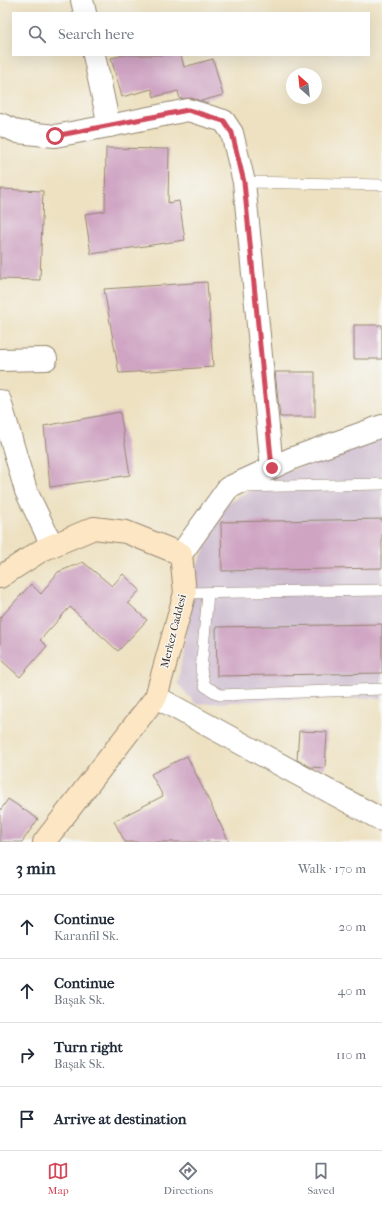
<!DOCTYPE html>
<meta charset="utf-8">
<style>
body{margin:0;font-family:"IM FELL French Canon",serif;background:#f6f6f7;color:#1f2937}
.compass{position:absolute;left:286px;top:68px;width:36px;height:36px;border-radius:50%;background:#fff;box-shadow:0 4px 16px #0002;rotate:333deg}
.stop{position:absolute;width:12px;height:12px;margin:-9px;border:3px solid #d1495b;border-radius:50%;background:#fff}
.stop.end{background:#d1495b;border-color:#fff;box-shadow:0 1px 4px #0008}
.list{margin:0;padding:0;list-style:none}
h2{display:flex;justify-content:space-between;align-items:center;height:52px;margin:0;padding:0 16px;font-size:17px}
h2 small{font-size:13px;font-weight:400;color:#747a83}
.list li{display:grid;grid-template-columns:26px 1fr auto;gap:12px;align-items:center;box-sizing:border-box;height:64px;padding:0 16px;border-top:1px solid #e0e1e3}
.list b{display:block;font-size:15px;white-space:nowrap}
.list p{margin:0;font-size:13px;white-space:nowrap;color:#747a83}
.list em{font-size:13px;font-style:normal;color:#747a83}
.icon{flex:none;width:22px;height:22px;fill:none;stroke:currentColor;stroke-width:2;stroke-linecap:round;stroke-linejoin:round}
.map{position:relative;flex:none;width:382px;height:842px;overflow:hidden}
.search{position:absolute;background:#fff;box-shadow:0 4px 16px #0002;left:12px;right:12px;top:12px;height:44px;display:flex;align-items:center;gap:10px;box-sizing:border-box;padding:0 14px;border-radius:0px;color:#747a83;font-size:15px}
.sheet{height:308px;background:#fff}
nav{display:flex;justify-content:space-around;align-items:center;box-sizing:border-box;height:56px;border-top:1px solid #e0e1e3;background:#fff;font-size:11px;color:#747a83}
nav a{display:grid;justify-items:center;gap:2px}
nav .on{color:#d1495b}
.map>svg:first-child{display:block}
.industrial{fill:#cfbed0}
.building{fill:#cfa4c3}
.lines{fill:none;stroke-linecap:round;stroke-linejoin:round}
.lane-casing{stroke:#948670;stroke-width:12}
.street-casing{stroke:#948670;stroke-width:24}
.secondary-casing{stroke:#948670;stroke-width:24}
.lane{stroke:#fff;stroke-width:11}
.street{stroke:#fff;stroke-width:22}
.secondary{stroke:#fce6c4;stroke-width:22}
.route{stroke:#d1495b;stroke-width:5}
.labels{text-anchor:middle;stroke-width:3;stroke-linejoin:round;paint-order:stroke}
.street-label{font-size:11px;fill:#3b2a1e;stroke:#f6f6f2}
</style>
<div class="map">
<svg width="382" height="842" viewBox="0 0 382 842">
<rect width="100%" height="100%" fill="#f6f6f2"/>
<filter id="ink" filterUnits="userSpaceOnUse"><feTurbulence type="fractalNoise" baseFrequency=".025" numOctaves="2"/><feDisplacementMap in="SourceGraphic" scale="8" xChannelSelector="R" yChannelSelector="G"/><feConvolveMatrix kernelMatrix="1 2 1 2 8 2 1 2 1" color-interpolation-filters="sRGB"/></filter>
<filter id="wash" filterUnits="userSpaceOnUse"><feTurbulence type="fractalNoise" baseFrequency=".012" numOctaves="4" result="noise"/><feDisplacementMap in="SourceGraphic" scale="16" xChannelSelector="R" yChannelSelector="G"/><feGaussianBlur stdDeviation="0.9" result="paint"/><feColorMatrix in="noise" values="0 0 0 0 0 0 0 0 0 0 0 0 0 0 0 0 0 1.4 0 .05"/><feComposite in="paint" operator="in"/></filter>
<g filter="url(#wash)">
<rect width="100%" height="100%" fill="#ede1c1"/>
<!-- industrial -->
<polygon class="industrial" points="382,434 382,698 271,700 196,704 178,684 195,570 226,504 280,475"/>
<g id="blocks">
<!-- building -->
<g class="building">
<polygon points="124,55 181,55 184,67 213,59 223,95 201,101 191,98 180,99 178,91 154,97 152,89 122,97 111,58"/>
<polygon points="106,148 169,149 168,203 179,201 185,240 91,254 85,214 105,211"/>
<polygon points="0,189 43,191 40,280 0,279"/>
<polygon points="207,282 213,367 119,373 104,289"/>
<rect x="354" y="325" width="28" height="34"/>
<polygon points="275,372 315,372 315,417 280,417"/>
<polygon points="120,412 130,475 50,487 44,426"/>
<polygon points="382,519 382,568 222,571 221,522"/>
<polygon points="83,562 112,586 123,574 140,590 128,603 147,620 118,651 70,607 40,640 47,646 20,677 0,659 0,618 31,584 41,594 58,572"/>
<polygon points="382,624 382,673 217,676 216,627"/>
<polygon points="299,731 327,732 325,768 311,767 297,760"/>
<polygon points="187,756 229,842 125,842 114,821 163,796 151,774"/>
<polygon points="8,799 38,819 22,842 0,842 0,811"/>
</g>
</g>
</g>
<g filter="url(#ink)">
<use href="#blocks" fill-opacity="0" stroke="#948670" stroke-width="1"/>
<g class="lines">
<defs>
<g id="lane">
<polyline points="244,182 382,185"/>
<polyline points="242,487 382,484"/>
<polyline points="185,593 382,590"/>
<polyline points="208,593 201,670 205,686 220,695 382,689"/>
</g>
<g id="street">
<polyline points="82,0 85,13"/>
<polyline points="94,55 109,126 188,110 224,121 232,133 244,182 272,468"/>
<polyline points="0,124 18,132 55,136 109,126"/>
<polyline points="0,360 46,359"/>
<polyline points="0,401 26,491 52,545"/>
<polyline points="181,554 228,488 293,458 382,426"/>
<polyline points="156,697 382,820"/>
</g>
<polyline id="secondary" points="0,577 42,550 94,528 126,532 181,554 185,593 156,697 44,842"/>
</defs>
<!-- lane casing -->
<use href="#lane" class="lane-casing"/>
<!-- street casing -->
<use href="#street" class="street-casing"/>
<!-- secondary casing -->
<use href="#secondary" class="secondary-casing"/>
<!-- lane -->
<use href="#lane" class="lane"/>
<!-- street -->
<use href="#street" class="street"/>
<!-- secondary -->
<use href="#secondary" class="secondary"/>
</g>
</g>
<g class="lines" filter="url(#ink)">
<!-- route -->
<polyline class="route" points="55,136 188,110 224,121 232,133 244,182 272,468"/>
</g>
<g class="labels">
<!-- street labels -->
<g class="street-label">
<text transform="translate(173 631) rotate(-76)" y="4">Merkez Caddesi</text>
</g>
</g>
</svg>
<svg class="compass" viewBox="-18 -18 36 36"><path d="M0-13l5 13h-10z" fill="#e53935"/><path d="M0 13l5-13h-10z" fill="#747a83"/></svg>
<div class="stop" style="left:55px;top:136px"></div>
<div class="stop end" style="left:272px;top:468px"></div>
<div class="search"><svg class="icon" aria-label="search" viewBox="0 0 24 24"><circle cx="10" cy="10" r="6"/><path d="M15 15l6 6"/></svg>Search here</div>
</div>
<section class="sheet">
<h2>3 min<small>Walk · 170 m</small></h2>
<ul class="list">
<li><svg class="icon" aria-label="ahead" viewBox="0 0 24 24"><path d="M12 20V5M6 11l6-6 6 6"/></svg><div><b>Continue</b><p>Karanfil Sk.</p></div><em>20 m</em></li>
<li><svg class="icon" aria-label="ahead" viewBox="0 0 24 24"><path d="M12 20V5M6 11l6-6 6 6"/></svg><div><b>Continue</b><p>Başak Sk.</p></div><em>40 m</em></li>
<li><svg class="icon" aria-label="right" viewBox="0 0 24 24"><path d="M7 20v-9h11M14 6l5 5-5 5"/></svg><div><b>Turn right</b><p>Başak Sk.</p></div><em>110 m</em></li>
<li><svg class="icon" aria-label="arrive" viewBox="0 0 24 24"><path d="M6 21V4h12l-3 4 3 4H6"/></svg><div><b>Arrive at destination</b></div></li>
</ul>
</section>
<nav>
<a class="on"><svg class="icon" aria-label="map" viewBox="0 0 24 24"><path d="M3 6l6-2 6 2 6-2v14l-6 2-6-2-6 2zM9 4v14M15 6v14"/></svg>Map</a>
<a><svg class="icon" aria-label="directions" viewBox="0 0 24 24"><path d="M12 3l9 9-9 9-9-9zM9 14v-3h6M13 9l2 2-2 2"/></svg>Directions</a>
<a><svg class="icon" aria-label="saved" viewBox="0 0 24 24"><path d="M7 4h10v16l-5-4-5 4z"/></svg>Saved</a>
</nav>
